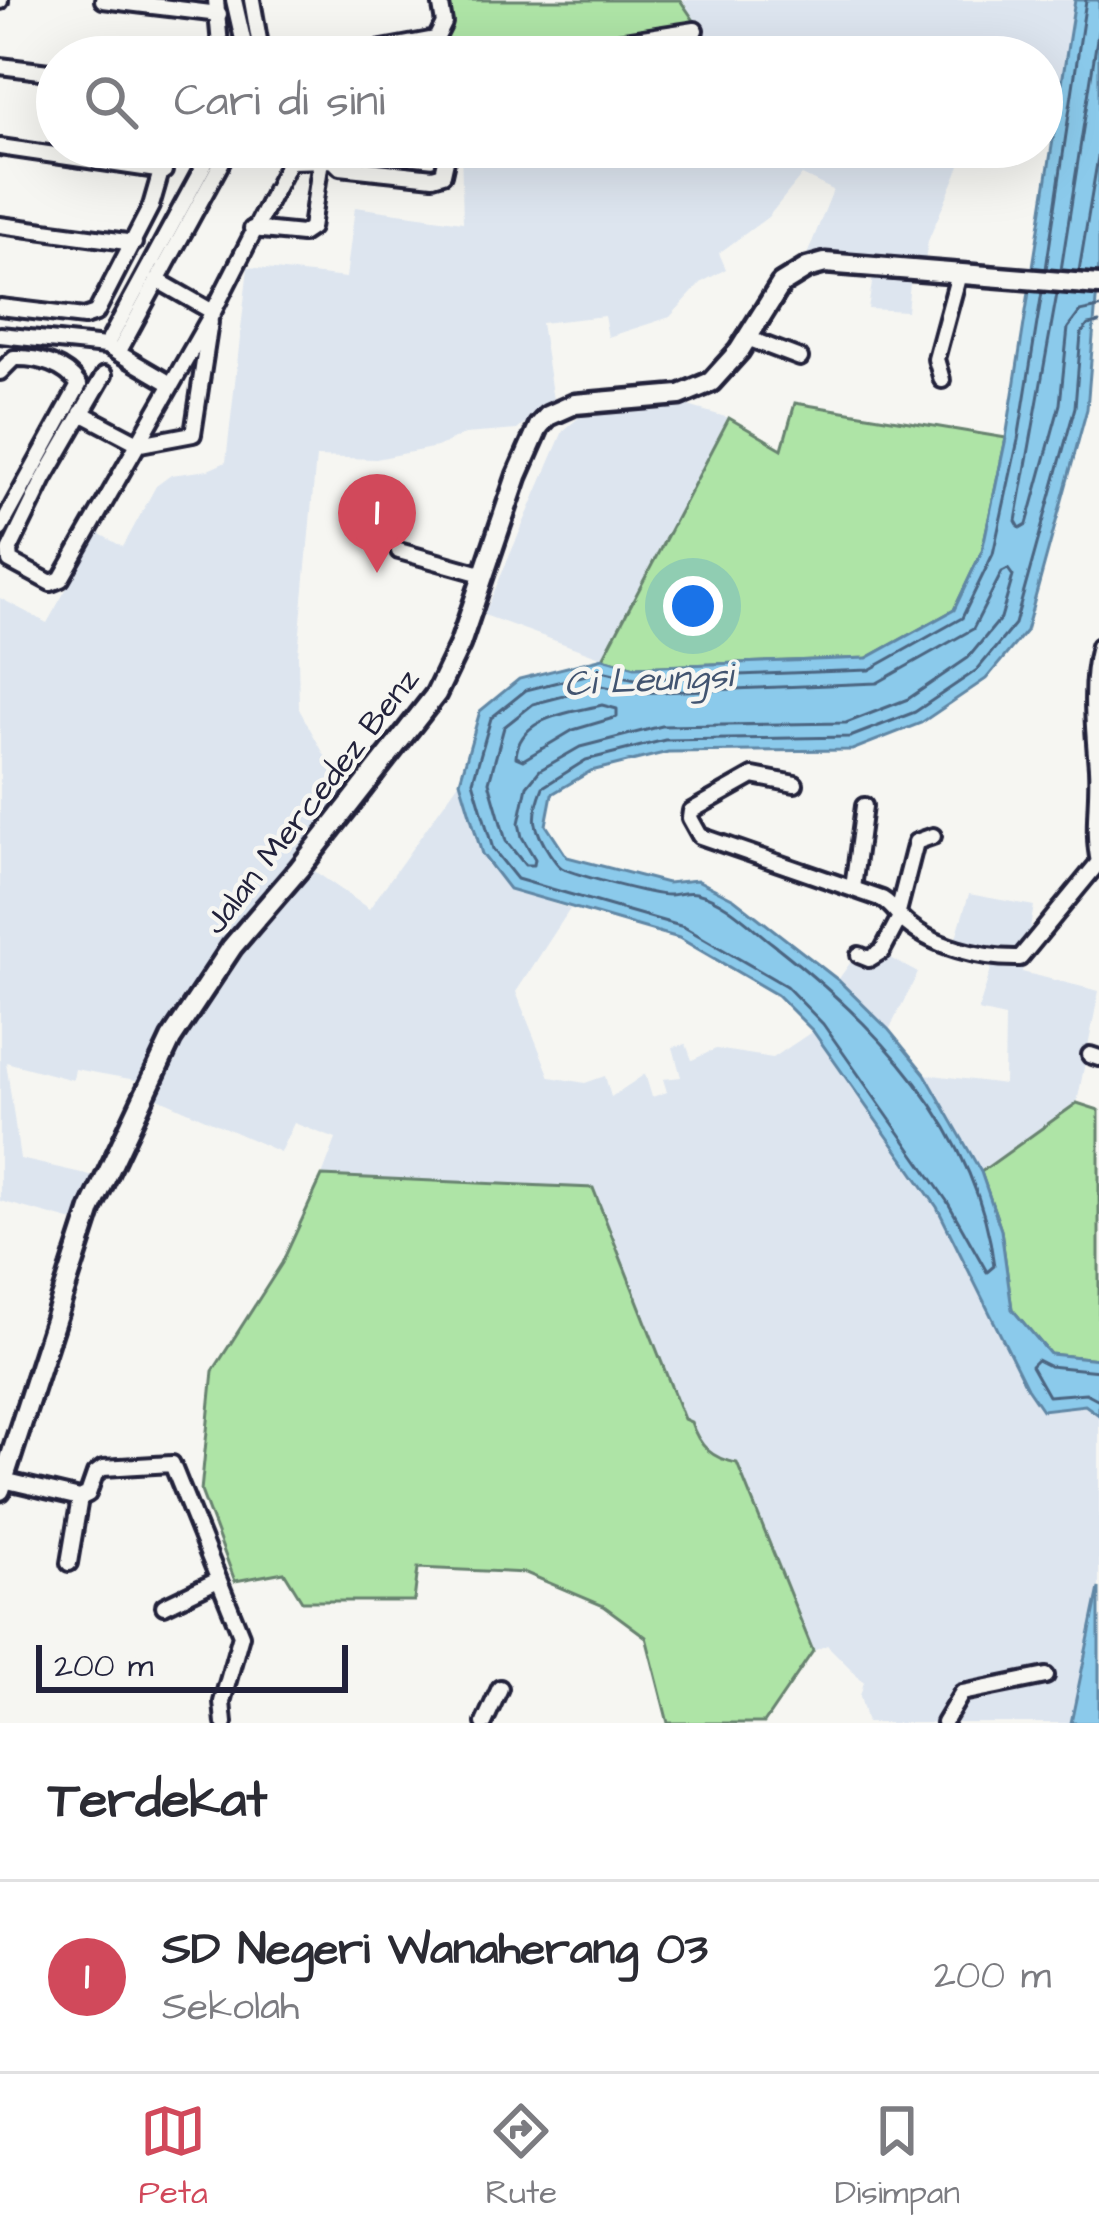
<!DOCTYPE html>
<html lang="id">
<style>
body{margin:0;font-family:"Architects Daughter",sans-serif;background:#f2f2f3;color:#2b2b33}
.scale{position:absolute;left:36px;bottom:30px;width:312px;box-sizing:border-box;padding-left:12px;border:6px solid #22223b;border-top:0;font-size:33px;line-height:42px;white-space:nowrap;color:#22223b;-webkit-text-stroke:9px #f6f6f2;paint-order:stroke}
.you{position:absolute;left:693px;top:606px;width:42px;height:42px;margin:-30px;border:9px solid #fff;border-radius:50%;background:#1a73e8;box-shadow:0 0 0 18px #1a73e833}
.badge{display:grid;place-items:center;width:78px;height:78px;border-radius:50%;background:#d1495b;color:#fff;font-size:39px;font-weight:700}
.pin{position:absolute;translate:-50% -99px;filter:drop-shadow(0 3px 6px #0008)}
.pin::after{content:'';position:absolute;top:63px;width:42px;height:36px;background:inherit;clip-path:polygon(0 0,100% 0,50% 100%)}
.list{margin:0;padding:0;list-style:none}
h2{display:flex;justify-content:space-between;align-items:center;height:156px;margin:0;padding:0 48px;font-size:51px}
h2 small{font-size:39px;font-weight:400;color:#7c7c81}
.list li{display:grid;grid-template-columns:78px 1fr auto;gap:36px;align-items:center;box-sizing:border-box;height:192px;padding:0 48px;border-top:3px solid #e1e1e2}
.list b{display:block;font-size:45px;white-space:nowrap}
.list p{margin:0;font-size:39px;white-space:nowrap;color:#7c7c81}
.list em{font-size:39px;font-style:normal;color:#7c7c81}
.icon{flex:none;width:66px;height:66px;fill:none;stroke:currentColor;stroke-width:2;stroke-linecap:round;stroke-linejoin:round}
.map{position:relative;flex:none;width:1099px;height:1723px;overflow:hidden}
.search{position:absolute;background:#fff;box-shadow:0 12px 48px #0002;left:36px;right:36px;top:36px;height:132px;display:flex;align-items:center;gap:30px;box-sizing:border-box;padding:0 42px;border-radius:66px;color:#7c7c81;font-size:45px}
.sheet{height:348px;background:#fff}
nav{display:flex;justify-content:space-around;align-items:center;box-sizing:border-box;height:168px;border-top:3px solid #e1e1e2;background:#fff;font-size:33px;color:#7c7c81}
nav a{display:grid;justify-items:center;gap:6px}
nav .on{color:#d1495b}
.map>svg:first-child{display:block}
.built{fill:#dde5ef}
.green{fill:#aee4a6;stroke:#688370;stroke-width:3}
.water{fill:#8bcaeb;stroke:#6187a5;stroke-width:3}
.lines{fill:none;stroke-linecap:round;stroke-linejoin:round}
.shore{stroke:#4c6581;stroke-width:3}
.minor-casing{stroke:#22223b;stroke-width:22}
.major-casing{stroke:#22223b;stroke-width:27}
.minor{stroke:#f6f6f2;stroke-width:14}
.major{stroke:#f6f6f2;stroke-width:18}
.labels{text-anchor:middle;stroke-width:9;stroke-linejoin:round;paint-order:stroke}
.street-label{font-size:33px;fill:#22223b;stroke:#f6f6f2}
.water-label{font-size:36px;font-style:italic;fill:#425470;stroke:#f6f6f2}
</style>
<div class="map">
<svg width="1099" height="1723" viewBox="0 0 1099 1723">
<rect width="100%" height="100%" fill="#f6f6f2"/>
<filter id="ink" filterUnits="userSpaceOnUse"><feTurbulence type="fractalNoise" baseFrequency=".00833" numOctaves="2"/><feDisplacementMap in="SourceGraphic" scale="24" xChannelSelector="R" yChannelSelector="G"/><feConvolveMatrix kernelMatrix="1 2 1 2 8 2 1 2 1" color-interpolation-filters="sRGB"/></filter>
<g filter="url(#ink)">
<!-- built -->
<g class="built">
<polygon points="1075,0 1065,82 1042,89 1042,57 683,57 712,50 682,0"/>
<polygon points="461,147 968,147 928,241 923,275 911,274 907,311 868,309 874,270 828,265 799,275 833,190 802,175 768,217 719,253 726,269 702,282 670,317 608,337 604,316 541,323 553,400 517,430 465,434 437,447 376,459 316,457 298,654 299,709 354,808 310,868 369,909 460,781 482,854 509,889 570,909 516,992 550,1077 585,1083 605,1076 611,1097 645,1074 652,1097 667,1092 663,1079 681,1077 673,1047 686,1044 692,1060 716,1049 773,1058 813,1031 937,1207 1001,1330 1024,1385 1042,1409 1085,1405 1099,1415 1099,1588 1071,1723 867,1723 860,1696 864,1682 827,1645 813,1651 737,1464 716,1460 696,1437 691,1422 684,1419 593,1188 322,1176 336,1139 294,1123 280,1152 140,1090 141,1081 75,1069 73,1080 6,1062 20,1159 99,1177 77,1222 0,1201 0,598 47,623 98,533 123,547 156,486 171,475 208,470 226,462 248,267 346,278 355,207 463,222"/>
<polygon points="678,403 729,418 603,658 484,615 563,431 590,408"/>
<polygon points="969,894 1034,906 1022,972 1099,991 1077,1103 981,1172 925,1074 1004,1084 1005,1017 978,1011 993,963 951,954"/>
<polygon points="873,949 918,973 889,1030 838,980 855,956 867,961"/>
</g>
<!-- green -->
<g class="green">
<polygon points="437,0 680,0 714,50 683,57 447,57"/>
<polygon points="795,403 1006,438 982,551 954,610 867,658 635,667 603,658 729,418 782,449"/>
<polygon points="1077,1103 1099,1110 1099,1359 1050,1354 1012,1309 1001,1230 981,1172"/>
<path d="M322 1176 593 1188 684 1419 691 1422C699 1446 712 1459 737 1463L813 1651 764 1723H668L646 1637 604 1606 526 1573 418 1568 414 1601H302L284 1572 235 1581 201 1491 213 1371 282 1263Z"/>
</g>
<!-- water -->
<g class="water">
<polygon points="1075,0 1099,0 1099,264 1087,409 1026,631 986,679 921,723 852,750 668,752 591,771 552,794 546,825 567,857 667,883 697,880 734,899 838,980 889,1030 925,1074 981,1172 1001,1230 1012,1309 1050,1354 1099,1359 1099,1415 1085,1405 1042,1410 1027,1388 937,1207 813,1031 777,995 679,938 509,889 482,854 460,781 480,711 519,679 603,658 635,667 867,658 954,610 982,551 1006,438"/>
<polygon points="1099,1588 1099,1723 1071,1723"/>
</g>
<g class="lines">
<!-- shore -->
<g class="shore">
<polyline points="1046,269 1086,0"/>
<polyline points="1061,270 1099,26"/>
<polyline points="1079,271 1099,151"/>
<path d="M1042 292 1018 440 993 554 962 618 869 670 635 679 602 671 526 690 491 718 473 781 493 849 517 879 684 927 786 986 823 1024 891 1121 947 1201 987 1272 994 1266C978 1129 876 1024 772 943 750 926 724 899 696 893 687 891 677 895 668 895 653 895 575 875 562 868 557 865 554 859 550 854 533 828 531 817 543 787L586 760 665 740 850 737 915 712 977 670 1015 624 1075 407 1081 334 1088 325 1099 323"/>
<polyline points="1057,294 1016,521 1020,528 1027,524 1060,404 1068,328 1080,312 1099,308"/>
<polygon points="1008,569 1013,576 1001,618 968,658 908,699 846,723 662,726 580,747 540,770 527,786 519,823 522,837 535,859 534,865 525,865 506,841 489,782 504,727 533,704 602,686 635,693 877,683 973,629 1002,572"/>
<path d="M602 705 617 709V717L573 730 523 760 516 757C519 716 569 713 602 705Z"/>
<polyline points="1099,1371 1049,1366 1037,1360 1031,1366 1048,1396 1086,1393 1099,1400"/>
</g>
<defs>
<g id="minor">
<polyline points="103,0 219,14"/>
<polyline points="216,0 221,57"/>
<polyline points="234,0 247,57"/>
<polyline points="252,0 262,57"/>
<polyline points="0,1 0,0"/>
<polyline points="339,57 436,39 444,23 440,0"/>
<polyline points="481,57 577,48 695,30"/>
<polyline points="0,66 57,73"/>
<polyline points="0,147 164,171"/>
<polyline points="333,160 428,147"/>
<polyline points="289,161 333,160 340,167 433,177 443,174 449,147"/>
<polyline points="0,225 134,243"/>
<polyline points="252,229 302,234 311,228 321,160"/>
<polyline points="157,280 213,312"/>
<polyline points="0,307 84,317 96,313 151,206 168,147"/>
<polyline points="0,335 106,346 171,384"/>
<polyline points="747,338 800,358"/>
<polyline points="106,346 214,147"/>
<polyline points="118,353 230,147"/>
<path d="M0 372 14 358C39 357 65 365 79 385L0 529"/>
<polyline points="104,375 44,479 9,551 10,561 51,583 61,579 213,312 282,176 289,161 288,147"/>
<polyline points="942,380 936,359 959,274"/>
<polyline points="81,413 140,444 193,434 210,322"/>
<polyline points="399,551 485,575"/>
<path d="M1099 646C1089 685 1094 728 1097 768 1099 800 1092 830 1099 862"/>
<path d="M795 784 753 776 691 811 690 818 700 836 882 899C892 905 895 911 902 919 931 947 982 959 1020 958L1099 862"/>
<polyline points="853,888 864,806"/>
<polyline points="898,912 916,842 933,836"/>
<polyline points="859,955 869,959 882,951 900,917"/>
<polyline points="1090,1055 1099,1058"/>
<polyline points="3,1480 80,1498 88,1494 95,1474 103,1468 172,1464 241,1635 222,1702 224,1723"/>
<polyline points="69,1563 80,1498"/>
<polyline points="164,1606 218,1580"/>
<polyline points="484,1723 500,1688"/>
<polyline points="944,1723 962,1693 1046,1676"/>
</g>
<polyline id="major" points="0,1490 91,1209 171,1039 232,947 299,869 436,694 460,644 517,476 539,426 548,416 575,404 680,395 711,382 739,351 781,284 807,268 825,263 1099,285"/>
</defs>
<!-- minor casing -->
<use href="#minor" class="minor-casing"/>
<!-- major casing -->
<use href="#major" class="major-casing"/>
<!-- minor -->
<use href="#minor" class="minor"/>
<!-- major -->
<use href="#major" class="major"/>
</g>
</g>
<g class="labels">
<!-- street labels -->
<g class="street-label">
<text transform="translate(310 800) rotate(-52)" y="12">Jalan Mercedez Benz</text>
</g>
<!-- water labels -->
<g class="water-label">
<text transform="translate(648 678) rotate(-3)" y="13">Ci Leungsi</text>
</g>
</g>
</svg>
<div class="scale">200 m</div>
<div class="you"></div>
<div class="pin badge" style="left:377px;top:573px">1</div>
<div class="search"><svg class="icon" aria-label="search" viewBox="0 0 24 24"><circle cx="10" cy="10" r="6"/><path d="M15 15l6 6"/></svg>Cari di sini</div>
</div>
<section class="sheet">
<h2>Terdekat<small></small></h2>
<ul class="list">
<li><span class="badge">1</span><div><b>SD Negeri Wanaherang 03</b><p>Sekolah</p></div><em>200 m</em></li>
</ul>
</section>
<nav>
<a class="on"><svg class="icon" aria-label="map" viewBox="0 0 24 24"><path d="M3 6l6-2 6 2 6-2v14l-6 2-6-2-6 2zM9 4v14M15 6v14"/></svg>Peta</a>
<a><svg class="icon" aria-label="directions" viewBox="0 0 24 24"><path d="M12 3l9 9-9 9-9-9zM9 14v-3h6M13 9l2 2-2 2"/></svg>Rute</a>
<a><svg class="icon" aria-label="saved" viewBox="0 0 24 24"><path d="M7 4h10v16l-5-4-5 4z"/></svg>Disimpan</a>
</nav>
